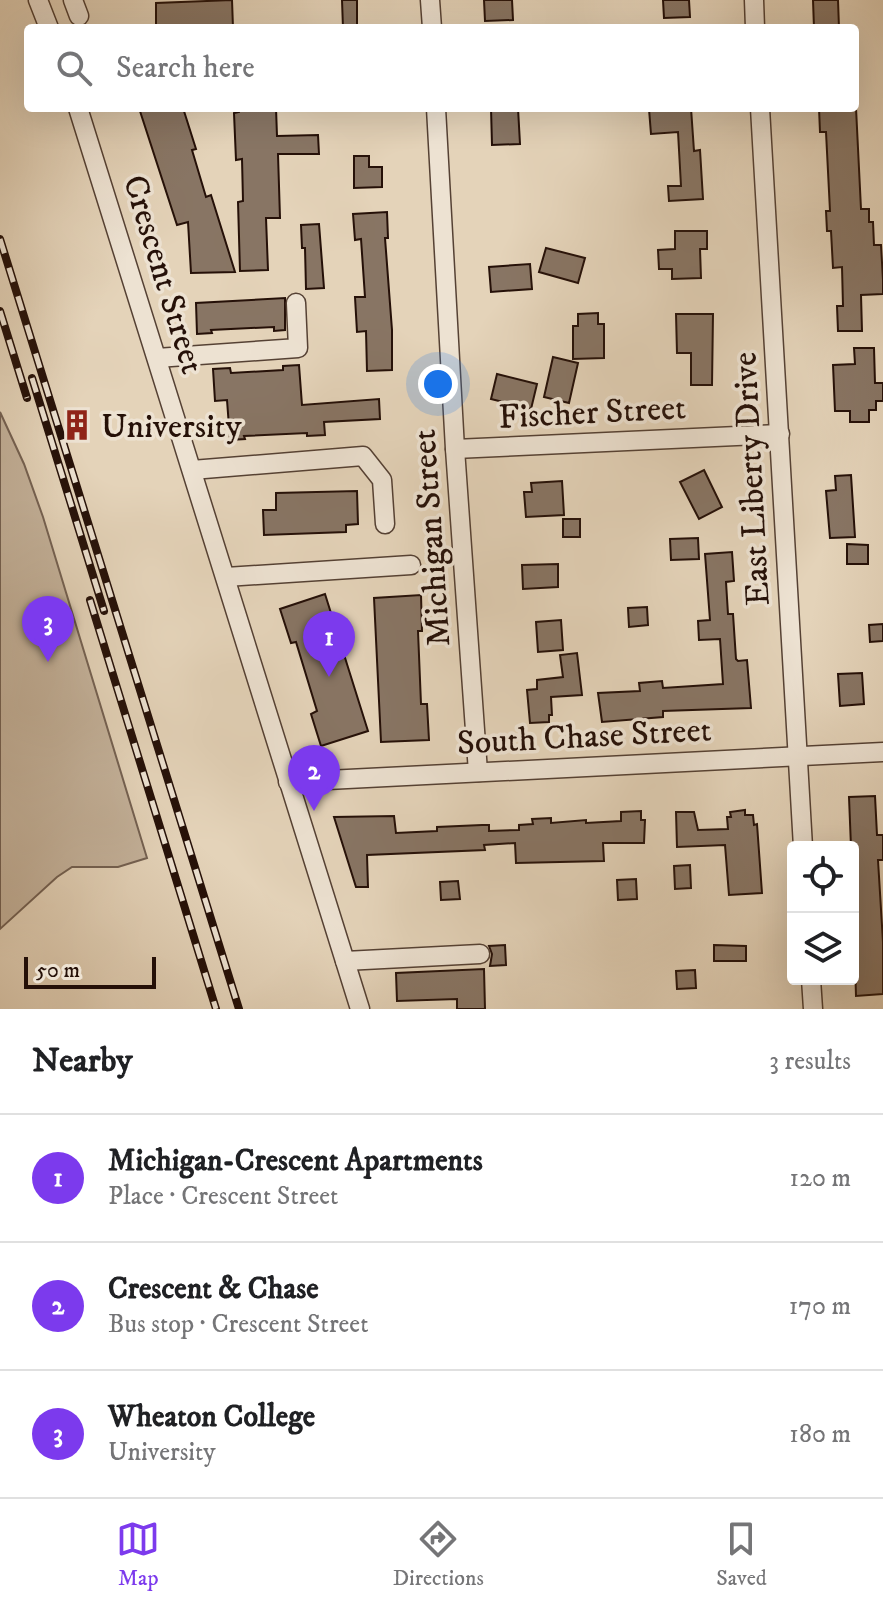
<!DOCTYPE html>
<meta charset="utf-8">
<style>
body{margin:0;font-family:"IM FELL DW Pica",serif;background:#f6f6f6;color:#202124}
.controls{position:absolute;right:24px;bottom:24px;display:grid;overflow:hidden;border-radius:8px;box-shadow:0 8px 32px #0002}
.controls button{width:72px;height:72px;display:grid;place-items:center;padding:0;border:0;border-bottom:2px solid #e0e0e0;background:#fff;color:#202124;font:40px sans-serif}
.scale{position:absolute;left:24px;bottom:20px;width:132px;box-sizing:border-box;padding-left:8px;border:4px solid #251008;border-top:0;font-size:22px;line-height:28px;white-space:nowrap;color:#251008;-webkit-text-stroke:6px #ede2d2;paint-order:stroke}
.you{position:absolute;left:438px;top:384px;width:28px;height:28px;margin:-20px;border:6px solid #fff;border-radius:50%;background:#1a73e8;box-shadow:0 0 0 12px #1a73e833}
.badge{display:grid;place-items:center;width:52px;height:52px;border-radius:50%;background:#7c3aed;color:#fff;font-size:26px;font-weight:700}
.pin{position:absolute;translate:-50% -66px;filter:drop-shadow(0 2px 4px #0008)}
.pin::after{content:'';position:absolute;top:42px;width:28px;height:24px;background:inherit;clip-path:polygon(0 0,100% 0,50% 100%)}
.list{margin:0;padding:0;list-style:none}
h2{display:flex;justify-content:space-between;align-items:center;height:104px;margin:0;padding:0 32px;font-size:34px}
h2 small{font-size:26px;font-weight:400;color:#757577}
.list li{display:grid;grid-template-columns:52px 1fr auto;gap:24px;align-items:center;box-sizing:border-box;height:128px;padding:0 32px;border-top:2px solid #e0e0e0}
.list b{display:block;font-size:30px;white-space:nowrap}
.list p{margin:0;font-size:26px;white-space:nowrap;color:#757577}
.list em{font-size:26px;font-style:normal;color:#757577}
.icon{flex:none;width:44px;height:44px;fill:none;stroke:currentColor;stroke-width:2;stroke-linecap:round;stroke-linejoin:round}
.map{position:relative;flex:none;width:883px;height:1009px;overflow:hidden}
.search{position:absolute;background:#fff;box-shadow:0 8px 32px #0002;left:24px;right:24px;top:24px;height:88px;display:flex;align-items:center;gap:20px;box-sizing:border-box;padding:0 28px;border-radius:8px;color:#757577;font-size:30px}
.sheet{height:488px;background:#fff}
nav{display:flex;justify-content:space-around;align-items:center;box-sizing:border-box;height:112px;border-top:2px solid #e0e0e0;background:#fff;font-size:22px;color:#757577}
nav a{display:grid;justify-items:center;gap:4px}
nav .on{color:#7c3aed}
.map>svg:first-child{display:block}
.green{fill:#c4b29b;stroke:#746152;stroke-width:2}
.building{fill:#887564;stroke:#251008;stroke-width:2}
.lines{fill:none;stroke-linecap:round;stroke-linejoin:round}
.minor-casing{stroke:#554134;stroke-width:21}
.minor{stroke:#ede2d2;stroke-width:18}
.rail-casing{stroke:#251008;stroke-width:8}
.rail{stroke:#ede2d2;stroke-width:5;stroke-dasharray:15;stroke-linecap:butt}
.labels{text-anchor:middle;stroke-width:7;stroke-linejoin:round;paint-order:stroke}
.street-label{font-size:34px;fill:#251008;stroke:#ede2d2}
.poi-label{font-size:34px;fill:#251008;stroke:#ede2d2;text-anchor:start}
</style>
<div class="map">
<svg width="883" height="1009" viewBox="0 0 883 1009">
<rect width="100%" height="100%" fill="#e4d3b9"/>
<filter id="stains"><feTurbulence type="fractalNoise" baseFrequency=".0025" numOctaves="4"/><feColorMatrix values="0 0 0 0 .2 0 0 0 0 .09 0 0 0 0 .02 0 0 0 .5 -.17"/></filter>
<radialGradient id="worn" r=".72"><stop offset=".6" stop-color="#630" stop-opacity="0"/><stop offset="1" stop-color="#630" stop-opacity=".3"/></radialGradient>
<!-- green -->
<polygon class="green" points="0,412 24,464 43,517 147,858 118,867 72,867 57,877 0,929"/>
<!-- building -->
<g class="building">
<polygon points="232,0 233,28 156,28 156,3"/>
<polygon points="342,0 357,0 357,28 343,28"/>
<polygon points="484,0 512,0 513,20 485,21"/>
<polygon points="663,0 689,0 690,17 664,18"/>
<polygon points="813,0 838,0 839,28 814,28"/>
<polygon points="139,108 183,108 196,149 192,150 206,197 211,195 235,272 191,273 188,222 177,225"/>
<polygon points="239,108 276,108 277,136 318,135 319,154 278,154 280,218 266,218 268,270 240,271 238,202 243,201 242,159 236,160 234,113 239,112"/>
<polygon points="491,108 518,108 520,144 492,145"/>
<polygon points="691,108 694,151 700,150 703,199 669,201 668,186 681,186 678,132 651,134 649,109"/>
<polygon points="819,108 856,108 861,209 869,209 869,222 873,222 874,245 881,245 883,280 883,294 861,295 862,331 838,331 837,306 843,306 842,267 833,268 831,231 827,231 826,211 830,211 826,132 820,132"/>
<polygon points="354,156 369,156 369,167 382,167 382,187 354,188"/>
<polygon points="387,212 388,238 385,238 392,330 392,370 367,371 366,331 357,332 355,297 365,297 361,239 355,240 353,214"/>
<polygon points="319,224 324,288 306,289 305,248 302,248 301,225"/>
<polygon points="675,231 707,231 707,249 700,249 701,278 672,279 672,269 659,269 658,250 675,249"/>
<polygon points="546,248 585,258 578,283 539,272"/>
<polygon points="530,264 532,289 491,292 489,267"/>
<polygon points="285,298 285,330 274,331 274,327 211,330 212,333 197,334 196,303"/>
<polygon points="598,313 598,324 604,324 604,358 573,359 573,326 578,326 578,314"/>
<polygon points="676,314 713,314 712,385 691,385 691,353 677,353"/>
<polygon points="854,348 874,348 875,383 883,383 883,401 876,401 876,410 869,410 869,422 850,422 850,411 835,411 833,365 855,364"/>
<polygon points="553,357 578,363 569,403 544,397"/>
<polygon points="299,365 302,405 379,399 380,419 324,422 325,435 307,436 307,433 244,436 245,439 230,440 227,400 215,401 213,369 230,368 231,373 283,370 283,366"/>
<polygon points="497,374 537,384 531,409 491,399"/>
<polygon points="704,470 722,507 699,519 680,482"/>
<polygon points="851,475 855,537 830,538 826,491 836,490 835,476"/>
<polygon points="562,481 564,515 526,517 524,492 532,492 531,483"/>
<polygon points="357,491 358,524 346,525 346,532 264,535 263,510 276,510 276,493"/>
<rect x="563" y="519" width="17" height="18"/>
<polygon points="698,538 699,559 671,560 670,539"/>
<polygon points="847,544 868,545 868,564 847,564"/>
<polygon points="732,552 734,581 726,582 728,614 733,614 736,659 738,661 747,660 751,708 663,711 663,717 602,722 598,693 640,691 639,683 662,681 663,688 723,684 720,639 699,640 698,621 710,620 705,554"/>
<polygon points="558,564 558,587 523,589 522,565"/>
<polygon points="325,594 368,731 321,746 311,714 317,711 296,642 291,643 280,609"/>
<polygon points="421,595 422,631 418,631 421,704 427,704 429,740 381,742 374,598"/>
<polygon points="647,607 648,625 629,627 628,608"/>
<polygon points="561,620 563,650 538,652 536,622"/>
<polygon points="883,624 883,641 870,642 869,625"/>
<polygon points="577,653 582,695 551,697 552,715 549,715 549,722 530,723 527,690 537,689 537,680 563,677 560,655"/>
<polygon points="862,673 864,704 840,706 838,674"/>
<polygon points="875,796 877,835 883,835 883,860 878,860 883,942 883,994 856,996 853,891 858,891 856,861 853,861 853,847 851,847 849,797"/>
<polygon points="745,810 745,815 753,815 754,825 757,824 762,893 729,895 725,845 677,847 676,812 694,812 698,830 728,829 727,817 731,817 730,812"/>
<polygon points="641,811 641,820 645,820 644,843 603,843 604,861 516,863 515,843 484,845 485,850 367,855 368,887 356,887 334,817 394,816 396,833 437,831 437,827 482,825 489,825 489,831 519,830 519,825 533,824 532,819 551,818 551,823 586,820 586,823 621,821 621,812"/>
<polygon points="690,865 691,888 675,889 674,866"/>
<polygon points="636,879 637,899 618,900 617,880"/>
<polygon points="458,881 460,899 441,900 440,882"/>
<polygon points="505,945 506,965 490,966 492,954 489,946"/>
<polygon points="714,945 746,946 746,961 714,961"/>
<polygon points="484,969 485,1009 457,1009 457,999 397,1001 396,973"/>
<polygon points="695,970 696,988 677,989 676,971"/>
</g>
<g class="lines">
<defs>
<g id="minor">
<polyline points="38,0 49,28"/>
<polyline points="73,0 79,16"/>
<polyline points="430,0 432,28"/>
<polyline points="754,0 755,28"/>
<polyline points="78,108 360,1009"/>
<polyline points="436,108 455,449 478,772"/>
<polyline points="760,108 803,847"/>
<polyline points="157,358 298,348 296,303"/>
<polyline points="455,449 780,434"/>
<polyline points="192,470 363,456 382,480 385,524"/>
<polyline points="226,577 411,565"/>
<polyline points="288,782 883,752"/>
<polyline points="345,961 480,954"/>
<polyline points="811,979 813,1009"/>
</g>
</defs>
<!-- minor casing -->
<use href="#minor" class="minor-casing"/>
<!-- minor -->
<use href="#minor" class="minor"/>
<defs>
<g id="rail">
<polyline points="0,239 239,1009"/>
<polyline points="0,311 27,398"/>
<polyline points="32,378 104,611"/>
<polyline points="90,600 216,1009"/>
</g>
</defs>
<!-- rail casing -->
<use href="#rail" class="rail-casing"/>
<!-- rail -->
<use href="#rail" class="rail"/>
</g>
<!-- icons -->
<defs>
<symbol id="building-bare" viewBox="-9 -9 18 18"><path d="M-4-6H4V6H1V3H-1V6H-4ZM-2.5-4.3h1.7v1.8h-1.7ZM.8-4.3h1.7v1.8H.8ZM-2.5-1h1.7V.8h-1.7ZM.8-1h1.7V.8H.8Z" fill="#8f2418" stroke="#ede2d2" stroke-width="2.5" paint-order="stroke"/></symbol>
</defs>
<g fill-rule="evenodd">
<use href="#building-bare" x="55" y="403" width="44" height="44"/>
</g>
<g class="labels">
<!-- street labels -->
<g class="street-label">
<text transform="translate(165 274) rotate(73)" y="12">Crescent Street</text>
<text transform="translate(592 411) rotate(-3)" y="12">Fischer Street</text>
<text transform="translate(750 479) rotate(-93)" y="12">East Liberty Drive</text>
<text transform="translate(430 538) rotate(-94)" y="12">Michigan Street</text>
<text transform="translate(584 735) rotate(-3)" y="12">South Chase Street</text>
</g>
<!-- poi labels -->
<g class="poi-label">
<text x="101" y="437">University</text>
</g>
</g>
<rect width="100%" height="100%" filter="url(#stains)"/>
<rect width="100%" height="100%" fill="url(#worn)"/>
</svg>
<div class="controls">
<button><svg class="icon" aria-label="locate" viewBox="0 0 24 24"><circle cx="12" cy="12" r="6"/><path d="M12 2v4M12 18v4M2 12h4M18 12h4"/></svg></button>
<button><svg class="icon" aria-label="layers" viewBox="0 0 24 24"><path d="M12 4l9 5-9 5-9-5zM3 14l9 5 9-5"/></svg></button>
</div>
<div class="scale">50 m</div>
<div class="you"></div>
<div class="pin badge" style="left:329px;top:677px">1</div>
<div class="pin badge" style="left:314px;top:811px">2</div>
<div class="pin badge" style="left:48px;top:662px">3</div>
<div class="search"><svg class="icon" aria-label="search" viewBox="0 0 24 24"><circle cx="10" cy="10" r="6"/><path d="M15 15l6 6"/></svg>Search here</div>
</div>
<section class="sheet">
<h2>Nearby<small>3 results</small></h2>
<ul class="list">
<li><span class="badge">1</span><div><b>Michigan-Crescent Apartments</b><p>Place · Crescent Street</p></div><em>120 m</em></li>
<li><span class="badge">2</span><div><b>Crescent &amp; Chase</b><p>Bus stop · Crescent Street</p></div><em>170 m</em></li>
<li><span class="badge">3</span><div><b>Wheaton College</b><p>University</p></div><em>180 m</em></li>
</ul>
</section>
<nav>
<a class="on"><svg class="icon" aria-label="map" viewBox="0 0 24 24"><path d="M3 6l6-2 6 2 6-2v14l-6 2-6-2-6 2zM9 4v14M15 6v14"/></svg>Map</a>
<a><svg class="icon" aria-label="directions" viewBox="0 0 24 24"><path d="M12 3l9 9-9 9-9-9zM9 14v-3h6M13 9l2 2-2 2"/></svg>Directions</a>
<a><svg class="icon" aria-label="saved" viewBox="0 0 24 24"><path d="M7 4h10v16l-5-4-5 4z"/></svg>Saved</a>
</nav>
